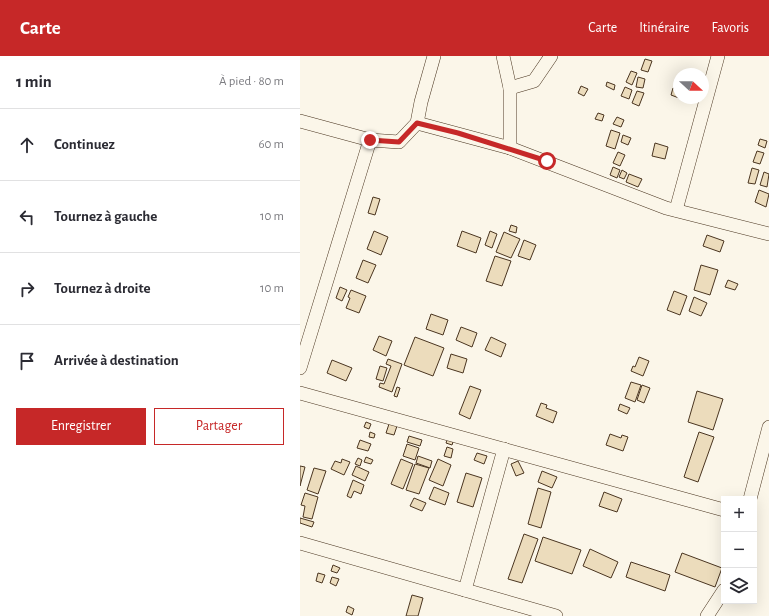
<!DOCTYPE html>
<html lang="fr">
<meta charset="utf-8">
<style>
body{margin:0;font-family:"Alegreya Sans",sans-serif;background:#f2f2f3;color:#2b2b33}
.controls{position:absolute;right:12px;bottom:12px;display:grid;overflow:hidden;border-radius:0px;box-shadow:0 4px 16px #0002}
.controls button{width:36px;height:36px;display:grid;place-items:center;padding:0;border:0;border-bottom:1px solid #e1e1e2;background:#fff;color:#2b2b33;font:20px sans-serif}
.compass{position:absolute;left:373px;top:12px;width:36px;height:36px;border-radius:50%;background:#fff;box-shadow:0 4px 16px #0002;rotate:111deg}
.stop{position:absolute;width:12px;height:12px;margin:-9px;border:3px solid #c62828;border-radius:50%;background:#fff}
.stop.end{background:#c62828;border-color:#fff;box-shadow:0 1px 4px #0008}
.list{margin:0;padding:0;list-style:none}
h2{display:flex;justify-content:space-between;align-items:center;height:52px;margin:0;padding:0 16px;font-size:17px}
h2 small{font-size:13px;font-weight:400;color:#7c7c81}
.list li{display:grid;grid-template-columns:26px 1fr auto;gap:12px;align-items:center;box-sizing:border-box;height:72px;padding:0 16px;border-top:1px solid #e1e1e2}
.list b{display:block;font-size:15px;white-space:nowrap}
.list em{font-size:13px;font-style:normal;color:#7c7c81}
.actions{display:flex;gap:8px;padding:12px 16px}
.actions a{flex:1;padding:9px 0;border:1px solid #c62828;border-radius:0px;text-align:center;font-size:14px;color:#c62828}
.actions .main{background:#c62828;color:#fff}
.icon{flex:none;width:22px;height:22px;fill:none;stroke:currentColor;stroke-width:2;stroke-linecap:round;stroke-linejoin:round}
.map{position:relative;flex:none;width:469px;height:560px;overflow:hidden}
header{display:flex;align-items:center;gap:24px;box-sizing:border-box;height:56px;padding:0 20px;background:#c62828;color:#fff}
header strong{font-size:19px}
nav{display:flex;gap:22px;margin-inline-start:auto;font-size:14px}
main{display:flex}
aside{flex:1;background:#fff}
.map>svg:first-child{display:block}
.building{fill:#ecdcbc;stroke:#4a3520}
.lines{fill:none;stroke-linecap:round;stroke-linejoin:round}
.minor-casing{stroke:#4a3520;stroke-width:14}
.minor{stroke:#fbf6e9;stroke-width:13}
.route{stroke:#c62828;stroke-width:5}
</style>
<header>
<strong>Carte</strong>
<nav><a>Carte</a><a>Itinéraire</a><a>Favoris</a></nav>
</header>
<main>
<aside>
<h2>1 min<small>À pied · 80 m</small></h2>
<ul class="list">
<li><svg class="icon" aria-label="ahead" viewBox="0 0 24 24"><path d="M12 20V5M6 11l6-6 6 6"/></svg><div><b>Continuez</b></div><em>60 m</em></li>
<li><svg class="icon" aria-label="left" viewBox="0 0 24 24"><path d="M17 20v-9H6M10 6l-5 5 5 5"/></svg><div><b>Tournez à gauche</b></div><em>10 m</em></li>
<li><svg class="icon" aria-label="right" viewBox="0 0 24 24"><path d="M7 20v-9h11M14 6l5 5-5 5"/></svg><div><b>Tournez à droite</b></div><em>10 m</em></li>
<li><svg class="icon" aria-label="arrive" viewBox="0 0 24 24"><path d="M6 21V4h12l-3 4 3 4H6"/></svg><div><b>Arrivée à destination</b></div></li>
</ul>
<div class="actions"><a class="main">Enregistrer</a><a>Partager</a></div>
</aside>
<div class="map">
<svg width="469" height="560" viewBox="0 0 469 560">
<rect width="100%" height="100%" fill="#fbf6e9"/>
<!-- building -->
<g class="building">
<polygon points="345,3 352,5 348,16 341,14"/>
<polygon points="331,15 337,17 332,29 326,26"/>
<polygon points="338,21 345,23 343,32 336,31"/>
<polygon points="307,26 315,29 314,34 306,30"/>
<polygon points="281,30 288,33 284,40 278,37"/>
<polygon points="325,31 332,34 329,43 321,40"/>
<polygon points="373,32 379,34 379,42 371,39"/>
<polygon points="337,35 344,37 339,50 332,47"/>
<polygon points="298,57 304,59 302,65 295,63"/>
<polygon points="317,61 324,64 321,71 313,68"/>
<polygon points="311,74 320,77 315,93 306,90"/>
<polygon points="323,79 331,82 328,89 321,86"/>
<polygon points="460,83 467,85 465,92 458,89"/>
<polygon points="355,87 368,91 365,103 352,100"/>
<polygon points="457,95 464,97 460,108 453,106"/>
<polygon points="318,96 325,99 320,110 313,107"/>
<polygon points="313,111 320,114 317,122 310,119"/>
<polygon points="452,112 459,114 455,128 448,127"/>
<polygon points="322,114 327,117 324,123 319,121"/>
<polygon points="464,116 469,118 467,131 460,129"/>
<polygon points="329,118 342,123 338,131 326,126"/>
<polygon points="459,134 469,138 466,151 455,146"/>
<polygon points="73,141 80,143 75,159 68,157"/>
<polygon points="211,169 217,171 216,177 209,175"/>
<polygon points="74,175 88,181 81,199 67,193"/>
<polygon points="162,175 181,182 176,197 157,190"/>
<polygon points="190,175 197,178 192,192 185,189"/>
<polygon points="204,176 220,183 211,202 196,196"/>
<polygon points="407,179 424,185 420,196 403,190"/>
<polygon points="224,184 236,189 230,204 218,200"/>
<polygon points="195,200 211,205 202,230 186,225"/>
<polygon points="63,204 76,209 68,227 56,222"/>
<polygon points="401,209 418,214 410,239 394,234"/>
<polygon points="428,224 438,228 435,234 425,231"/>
<polygon points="40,231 47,234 42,245 36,242"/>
<polygon points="51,234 66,240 59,257 46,252 50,242 48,241"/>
<polygon points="374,235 387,240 380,259 367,254"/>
<polygon points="394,241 407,247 401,260 389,255"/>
<polygon points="131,258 148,264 143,279 126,273"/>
<polygon points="161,271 177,277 172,291 156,284"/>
<polygon points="79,280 92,285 86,300 73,294"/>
<polygon points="115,281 144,292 133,320 104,309"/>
<polygon points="191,281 206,288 201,301 185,294"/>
<polygon points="151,298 167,303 163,317 147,312"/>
<polygon points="339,301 349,305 343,320 331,315 333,310 335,311"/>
<polygon points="88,303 102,308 92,336 79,331 80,327 84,328 91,310 86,308"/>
<polygon points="32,304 52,312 46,325 27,317"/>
<polygon points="80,310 87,312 83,325 76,323"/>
<polygon points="331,326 341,329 335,346 325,342"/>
<polygon points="342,329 350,332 344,347 337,344"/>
<polygon points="170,330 181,334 170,363 159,358"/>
<polygon points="97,331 100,332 97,341 94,340"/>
<polygon points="397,335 423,343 413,374 388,366"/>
<polygon points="241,347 247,349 246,352 257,356 253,367 236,360"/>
<polygon points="320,348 330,352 327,358 318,354"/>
<polygon points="90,365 98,367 94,379 86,377"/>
<polygon points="66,366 71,368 69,373 64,371"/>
<polygon points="70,376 75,378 74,382 69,381"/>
<polygon points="399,376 414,381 398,426 384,421"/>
<polygon points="310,378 321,382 322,379 328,381 323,395 306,389"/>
<polygon points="109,380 122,384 120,390 107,386"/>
<polygon points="148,382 154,383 152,389 146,387"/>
<polygon points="60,384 71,388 68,395 57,392"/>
<polygon points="107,388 119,392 115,404 103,400"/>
<polygon points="147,391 153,393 151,402 144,400"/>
<polygon points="177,397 187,400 184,408 174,404"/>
<polygon points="118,400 132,405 130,412 116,407"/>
<polygon points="66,401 73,404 71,408 64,406"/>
<polygon points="58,402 62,404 60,410 55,408"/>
<polygon points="42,403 50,406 44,419 31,413 35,405 41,407"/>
<polygon points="101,403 113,408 103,433 91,428"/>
<polygon points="138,403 151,409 143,430 129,424"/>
<polygon points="218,405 224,417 216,420 211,408"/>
<polygon points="115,408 129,412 119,438 106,434"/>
<polygon points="0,410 5,411 0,430"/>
<polygon points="56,410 69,416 65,425 52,419"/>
<polygon points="14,412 26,415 18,438 7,434"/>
<polygon points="242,415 257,421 252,432 238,426"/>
<polygon points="166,417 182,422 173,451 157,446"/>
<polygon points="53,424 64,429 61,438 54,435 51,442 47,440"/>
<polygon points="134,431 149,437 145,449 129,443"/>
<polygon points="238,432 251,436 241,472 228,468"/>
<polygon points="304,436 322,443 317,456 299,450"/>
<polygon points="5,437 18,441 12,463 3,461 5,450 1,449"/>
<polygon points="114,442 126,447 122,455 110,450"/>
<polygon points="0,462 14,466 12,471 0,467"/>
<polygon points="224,478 238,483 222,527 208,523"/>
<polygon points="243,481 281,494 272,518 235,505"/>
<polygon points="290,493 318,506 311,522 283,510"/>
<polygon points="382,497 422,512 415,531 375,516"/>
<polygon points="331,506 370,519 365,535 326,521"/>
<polygon points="33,509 40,512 37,517 31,515"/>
<polygon points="18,517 25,519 22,527 16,525"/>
<polygon points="32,521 39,523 36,530 30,527"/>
<polygon points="112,539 123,542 118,560 106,560"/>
<polygon points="48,550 54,553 52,559 46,556"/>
</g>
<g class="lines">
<defs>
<g id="minor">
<polyline points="203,0 210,32 210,92 366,152 469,178"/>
<polyline points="210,32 234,25 251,0"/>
<polyline points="0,65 70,84 99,86 117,67 121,46 134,0"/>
<polyline points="117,67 210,92"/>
<polyline points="376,154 418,0"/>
<polyline points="0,312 70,84"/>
<polyline points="0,337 424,454"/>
<polyline points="450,443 469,371"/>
<polyline points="0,487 256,560"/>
<polyline points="165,534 204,393"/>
<polyline points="407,560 424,534"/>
</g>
</defs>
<!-- minor casing -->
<use href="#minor" class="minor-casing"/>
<!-- minor -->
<use href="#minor" class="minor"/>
</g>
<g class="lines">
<!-- route -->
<polyline class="route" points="70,84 99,86 117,67 158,77 247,105"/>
</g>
</svg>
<div class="controls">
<button>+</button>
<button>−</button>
<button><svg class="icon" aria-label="layers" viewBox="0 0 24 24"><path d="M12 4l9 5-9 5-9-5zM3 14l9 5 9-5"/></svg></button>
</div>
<svg class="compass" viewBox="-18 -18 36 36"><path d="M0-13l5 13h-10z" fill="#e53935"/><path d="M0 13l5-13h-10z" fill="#7c7c81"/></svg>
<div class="stop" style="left:247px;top:105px"></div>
<div class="stop end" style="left:70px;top:84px"></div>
</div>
</main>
